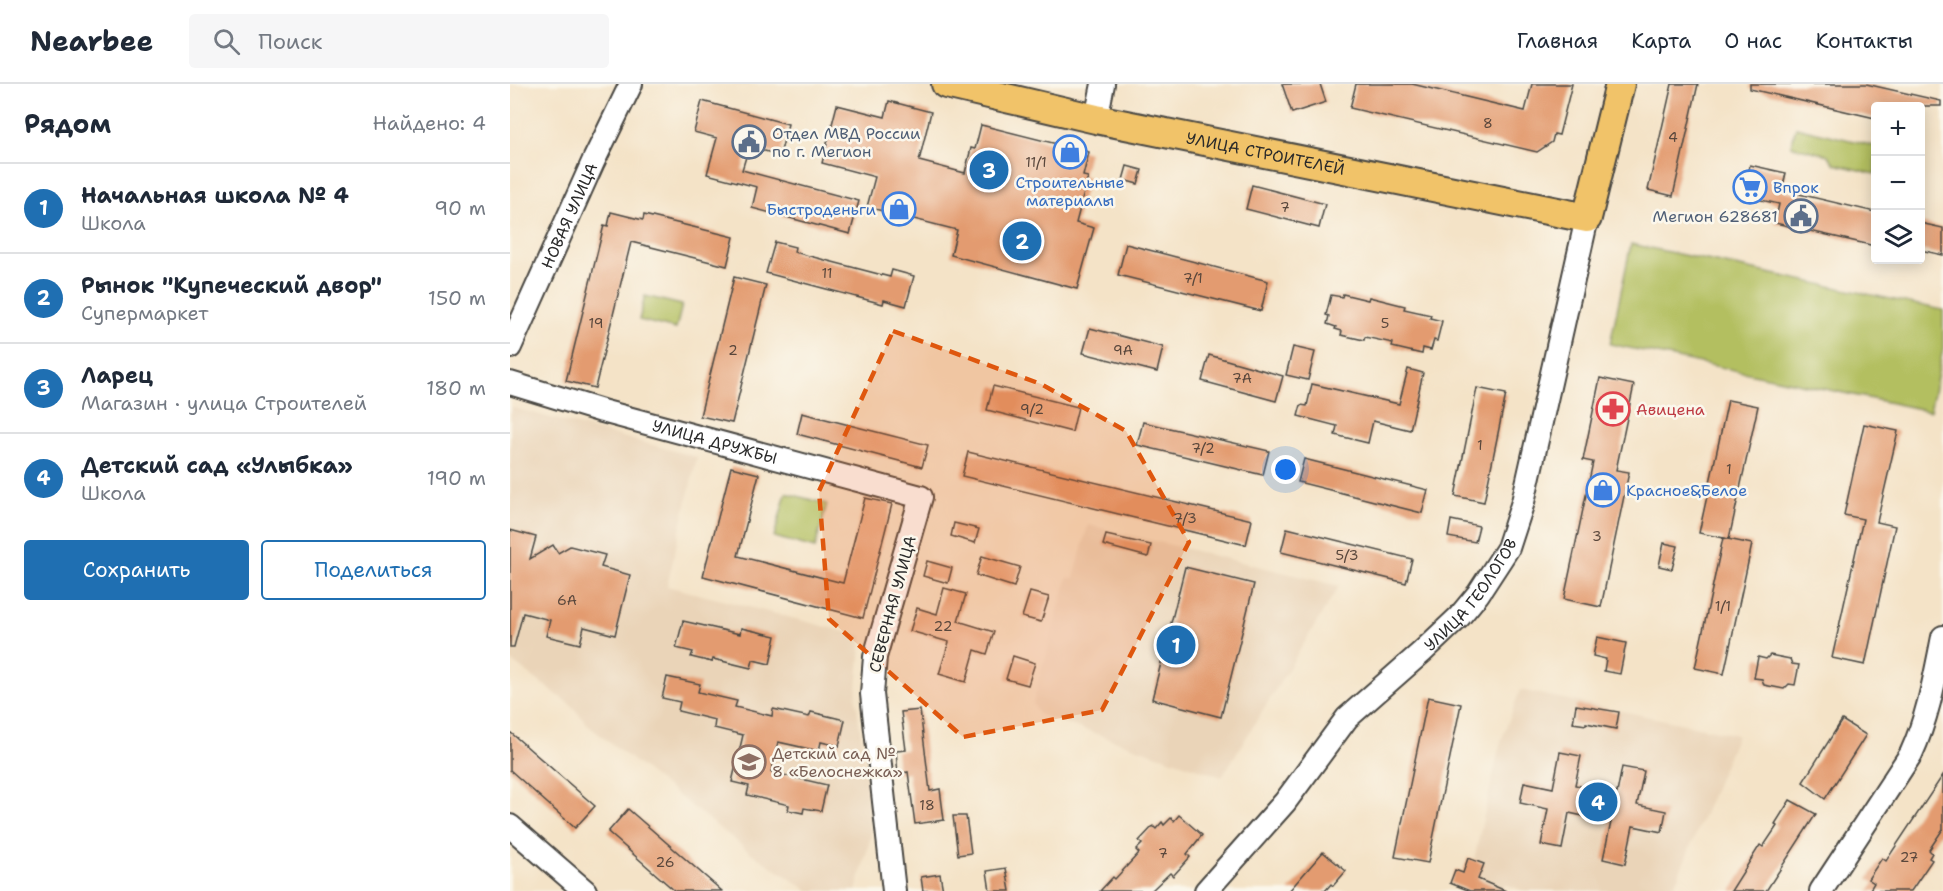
<!DOCTYPE html>
<html lang="ru">
<meta charset="utf-8">
<style>
body{margin:0;font-family:"Shantell Sans",sans-serif;background:#f6f6f7;color:#1f2937}
.controls{position:absolute;right:18px;top:18px;display:grid;overflow:hidden;border-radius:6px;box-shadow:0 3px 15px #0003}
.controls button{width:54px;height:54px;display:grid;place-items:center;padding:0;border:0;border-bottom:2px solid #e0e1e3;background:#fff;color:#1f2937;font:30px sans-serif}
.you{position:absolute;left:776px;top:386px;width:21px;height:21px;margin:-15px;border:4px solid #fff;border-radius:50%;background:#1a73e8;box-shadow:0 0 0 9px #1a73e833}
.badge{display:grid;place-items:center;width:39px;height:39px;border-radius:50%;background:#1f6fb2;color:#fff;font-size:20px;font-weight:700}
.pin{position:absolute;translate:-50% -50%;border:3px solid #fff;box-shadow:0 2px 6px #0006}
.list{margin:0;padding:0;list-style:none}
h2{display:flex;justify-content:space-between;align-items:center;height:78px;margin:0;padding:0 24px;font-size:26px}
h2 small{font-size:20px;font-weight:400;color:#747a83}
.list li{display:grid;grid-template-columns:39px 1fr auto;gap:18px;align-items:center;box-sizing:border-box;height:90px;padding:0 24px;border-top:2px solid #e0e1e3}
.list b{display:block;font-size:22px;white-space:nowrap}
.list p{margin:0;font-size:20px;white-space:nowrap;color:#747a83}
.list em{font-size:20px;font-style:normal;color:#747a83}
.actions{display:flex;gap:12px;padding:18px 24px}
.actions a{flex:1;padding:14px 0;border:2px solid #1f6fb2;border-radius:6px;text-align:center;font-size:21px;color:#1f6fb2}
.actions .main{background:#1f6fb2;color:#fff}
.icon{flex:none;width:33px;height:33px;fill:none;stroke:currentColor;stroke-width:2;stroke-linecap:round;stroke-linejoin:round}
.map{position:relative;flex:none;width:1433px;height:807px;overflow:hidden}
header{display:flex;align-items:center;gap:36px;box-sizing:border-box;height:84px;padding:0 30px;background:#fff;border-bottom:2px solid #e0e1e3}
header strong{font-size:28px}
nav{display:flex;gap:33px;margin-inline-start:auto;font-size:21px}
.search{width:420px;height:54px;background:#f6f6f7;display:flex;align-items:center;gap:15px;box-sizing:border-box;padding:0 21px;border-radius:6px;color:#747a83;font-size:22px}
main{display:flex}
aside{flex:1;background:#fff}
.map>svg:first-child{display:block}
.built{fill:#ead4b8}
.green{fill:#b3bf60;stroke:#6f7546;stroke-width:1.5}
.building{fill:#e39b70}
.lines{fill:none;stroke-linecap:round;stroke-linejoin:round}
.minor-casing{stroke:#494742;stroke-width:26}
.major-casing{stroke:#494742;stroke-width:32}
.minor{stroke:#fff;stroke-width:22}
.major{stroke:#f1c369;stroke-width:28}
.marked{fill:#df570e;fill-opacity:0.2;stroke:#df570e;stroke-width:4.5;stroke-dasharray:12 8;stroke-linejoin:round}
.labels{text-anchor:middle;stroke-width:5;stroke-linejoin:round;paint-order:stroke}
.number-label{font-size:14px;fill:#59473c}
.service-label{font-size:16px;fill:#4e5e75;stroke:#fbf7ec;text-anchor:start}
.street-label{font-size:16px;fill:#2b2b2b;stroke:#fbf7ec}
.shop-label{font-size:16px;fill:#366cbe;stroke:#fbf7ec;text-anchor:start}
.health-label{font-size:16px;fill:#be3a42;stroke:#fbf7ec;text-anchor:start}
.education-label{font-size:16px;fill:#785e54;stroke:#fbf7ec;text-anchor:start}
</style>
<header>
<strong>Nearbee</strong>
<div class="search"><svg class="icon" aria-label="search" viewBox="0 0 24 24"><circle cx="10" cy="10" r="6"/><path d="M15 15l6 6"/></svg>Поиск</div>
<nav><a>Главная</a><a>Карта</a><a>О нас</a><a>Контакты</a></nav>
</header>
<main>
<aside>
<h2>Рядом<small>Найдено: 4</small></h2>
<ul class="list">
<li><span class="badge">1</span><div><b>Начальная школа № 4</b><p>Школа</p></div><em>90 m</em></li>
<li><span class="badge">2</span><div><b>Рынок &quot;Купеческий двор&quot;</b><p>Супермаркет</p></div><em>150 m</em></li>
<li><span class="badge">3</span><div><b>Ларец</b><p>Магазин · улица Строителей</p></div><em>180 m</em></li>
<li><span class="badge">4</span><div><b>Детский сад «Улыбка»</b><p>Школа</p></div><em>190 m</em></li>
</ul>
<div class="actions"><a class="main">Сохранить</a><a>Поделиться</a></div>
</aside>
<div class="map">
<svg width="1433" height="807" viewBox="0 0 1433 807">
<rect width="100%" height="100%" fill="#fbf7ec"/>
<filter id="ink" filterUnits="userSpaceOnUse"><feTurbulence type="fractalNoise" baseFrequency=".0167" numOctaves="2"/><feDisplacementMap in="SourceGraphic" scale="12" xChannelSelector="R" yChannelSelector="G"/><feConvolveMatrix kernelMatrix="1 2 1 2 8 2 1 2 1" color-interpolation-filters="sRGB"/></filter>
<filter id="wash" filterUnits="userSpaceOnUse"><feTurbulence type="fractalNoise" baseFrequency=".008" numOctaves="4" result="noise"/><feDisplacementMap in="SourceGraphic" scale="24" xChannelSelector="R" yChannelSelector="G"/><feGaussianBlur stdDeviation="1.35" result="paint"/><feColorMatrix in="noise" values="0 0 0 0 0 0 0 0 0 0 0 0 0 0 0 0 0 1.4 0 .05"/><feComposite in="paint" operator="in"/></filter>
<g filter="url(#wash)">
<rect width="100%" height="100%" fill="#f4e3c7"/>
<!-- built -->
<g class="built">
<polygon points="0,323 187,373 157,502 352,552 346,615 359,713 361,752 346,807 299,807 244,771 80,643 61,621 0,576"/>
<polygon points="578,441 829,502 712,693 528,630 523,619 557,494 564,494"/>
<polygon points="1010,606 1227,651 1162,807 1014,807 995,800 993,805 968,795 974,780 964,776 990,660"/>
</g>
<!-- green -->
<g class="green">
<polygon points="1286,43 1365,62 1365,90 1325,80 1318,71 1281,62"/>
<polygon points="1121,160 1433,226 1433,265 1420,327 1100,260"/>
<polygon points="135,212 172,221 166,245 129,236"/>
<polygon points="276,409 317,420 305,464 264,453"/>
</g>
<g id="blocks">
<!-- building -->
<g class="building">
<polygon points="772,0 810,0 816,18 782,29"/>
<polygon points="846,0 902,0 1015,27 1022,0 1062,0 1049,51 1044,50 1042,58 1027,68 840,24"/>
<polygon points="1162,0 1188,0 1163,112 1138,106"/>
<polygon points="1240,0 1356,0 1431,17 1431,22 1365,22 1365,34 1240,5"/>
<polygon points="192,17 278,40 270,71 239,63 232,86 349,117 340,150 242,124 247,103 197,90 207,54 184,48"/>
<polygon points="379,17 421,28 409,77 455,89 461,64 465,65 471,41 579,68 573,92 578,93 566,139 584,144 567,205 441,171 447,146 357,123 365,93 312,79 327,21 375,33"/>
<polygon points="1240,81 1276,89 1272,106 1365,128 1365,162 1265,139 1269,120 1233,112"/>
<polygon points="617,82 632,86 628,100 613,96"/>
<polygon points="742,101 815,120 809,144 736,125"/>
<polygon points="101,128 133,136 134,131 224,153 217,182 121,158 85,304 56,297 94,141 98,142"/>
<polygon points="1410,139 1433,144 1433,171 1410,166"/>
<polygon points="265,158 285,163 284,168 380,193 382,186 404,192 396,222 374,216 373,220 256,189"/>
<polygon points="616,160 758,197 751,227 608,191"/>
<polygon points="224,193 256,201 222,339 190,332"/>
<polygon points="833,210 858,216 859,213 895,222 894,225 921,231 920,234 932,237 927,257 924,256 921,266 913,264 912,270 882,263 883,259 855,253 854,256 831,251 832,247 825,245 826,243 817,240 819,232 816,231 821,211 832,213"/>
<polygon points="580,244 653,263 647,288 573,269"/>
<polygon points="783,263 805,268 798,296 776,291"/>
<polygon points="699,271 773,292 766,317 692,297"/>
<polygon points="898,285 913,289 900,346 863,337 858,359 825,351 827,342 788,332 791,321 797,322 802,300 889,320"/>
<polygon points="1090,294 1124,301 1106,386 1119,388 1091,523 1054,515 1083,378 1073,376"/>
<polygon points="483,302 568,323 562,348 477,326"/>
<polygon points="967,304 996,310 974,418 945,412"/>
<polygon points="1218,316 1248,322 1219,455 1189,449"/>
<polygon points="292,329 418,361 412,383 287,350"/>
<polygon points="633,338 759,367 753,391 627,361"/>
<polygon points="1354,340 1388,347 1367,438 1385,442 1355,581 1322,574 1353,435 1334,431"/>
<polygon points="458,368 742,436 736,461 452,392"/>
<polygon points="794,375 918,406 912,429 788,398"/>
<polygon points="221,383 249,390 228,472 333,499 355,414 382,420 353,534 193,492"/>
<polygon points="941,436 969,442 965,458 938,453"/>
<polygon points="444,439 469,445 465,459 441,452"/>
<polygon points="777,444 902,475 896,499 771,468"/>
<polygon points="0,446 26,453 20,475 43,461 48,469 60,462 95,471 91,483 120,491 105,551 74,543 70,560 36,552 40,536 13,529 4,563 0,563"/>
<polygon points="596,451 641,461 638,473 593,461"/>
<polygon points="1213,454 1242,460 1214,590 1185,584"/>
<polygon points="1154,459 1168,462 1162,485 1149,482"/>
<polygon points="472,472 510,483 504,503 466,491"/>
<polygon points="417,477 442,484 438,499 413,492"/>
<polygon points="675,483 744,500 711,633 642,615"/>
<polygon points="434,504 456,510 448,537 484,548 477,570 465,566 456,598 429,590 439,558 400,547 407,524 427,530"/>
<polygon points="520,508 539,513 531,538 512,533"/>
<polygon points="173,537 230,550 231,544 266,552 260,580 243,576 241,584 203,575 202,578 181,573 183,568 166,564"/>
<polygon points="1087,553 1116,559 1110,590 1094,587 1096,575 1083,572"/>
<polygon points="1260,571 1280,575 1282,580 1289,581 1285,601 1279,600 1274,605 1254,601 1252,595 1244,594 1248,573 1256,575"/>
<polygon points="503,572 525,579 518,601 496,595"/>
<polygon points="157,593 190,600 188,608 227,617 225,623 262,632 263,625 299,633 301,628 335,636 329,662 311,658 309,667 268,658 261,688 317,701 311,727 294,724 293,729 278,726 279,721 237,711 239,702 222,698 233,651 204,644 205,636 168,627 170,618 152,614"/>
<polygon points="918,613 951,620 918,779 885,773"/>
<polygon points="1066,621 1109,628 1106,645 1076,639 1076,641 1063,639"/>
<polygon points="410,626 420,707 430,705 434,736 405,740 398,688 388,690 386,667 396,666 391,628"/>
<polygon points="1332,636 1356,651 1315,715 1293,698"/>
<polygon points="0,648 85,722 65,744 0,686"/>
<polygon points="1050,668 1071,672 1065,701 1107,709 1112,683 1134,687 1127,721 1156,727 1152,748 1123,742 1115,780 1093,775 1101,738 1059,729 1052,765 1031,761 1038,725 1010,719 1014,698 1043,704"/>
<polygon points="1433,691 1433,745 1419,766 1422,769 1419,774 1422,776 1401,807 1359,807 1364,799 1358,795 1372,774 1376,777"/>
<polygon points="1280,716 1306,730 1256,807 1221,807 1250,761 1253,763 1267,742 1265,740"/>
<polygon points="118,725 212,807 165,807 98,748"/>
<polygon points="669,731 692,751 677,770 680,773 663,792 660,789 641,807 590,807 603,793 605,795 629,769 626,766 632,760 629,757 643,742 646,745 652,738 654,741 661,734 664,737"/>
<polygon points="443,732 456,732 461,769 448,771"/>
<polygon points="813,768 836,787 823,802 821,800 815,807 779,807"/>
<polygon points="958,774 974,780 968,795 996,807 960,807 940,799 945,786 953,789"/>
<polygon points="496,784 500,807 480,807 477,787"/>
<polygon points="430,790 433,807 413,807 411,793"/>
</g>
</g>
</g>
<g filter="url(#ink)">
<use href="#blocks" fill-opacity="0" stroke="#494742" stroke-width="1.5"/>
<g class="lines">
<defs>
<g id="minor">
<polyline points="586,35 593,0"/>
<path id="s1" d="M0 263 83 78 121 0"/>
<path id="s2" d="M0 299 92 327 411 413 365 573 362 610 384 807"/>
<polyline points="0,742 75,807"/>
<path id="s3" d="M696 807 775 718 837 634 912 568 949 533 968 510 998 464 1013 418 1077 134"/>
<path d="M1311 807 1401 670C1418 633 1425 593 1433 553"/>
</g>
<g id="major">
<path id="s4" d="M436 0 586 35 1077 134 1110 0"/>
</g>
</defs>
<!-- minor casing -->
<use href="#minor" class="minor-casing"/>
<!-- major casing -->
<use href="#major" class="major-casing"/>
<!-- minor -->
<use href="#minor" class="minor"/>
<!-- major -->
<use href="#major" class="major"/>
</g>
</g>
<!-- marked area -->
<path class="marked" d="M383 247 531 300 616 347 679 458 592 626 453 653 319 535 309 407Z"/>
<!-- icons -->
<defs>
<symbol id="civic-ring" viewBox="-11 -11 22 22"><circle r="9.5" fill="#fbf7ec" stroke="#5c6f8a" stroke-width="1.5"/><path d="M-.6-6.5H3V-4.5H.6V-3L4-1V1h2V6H-6V1h2V-1L-.6-3ZM-1.2 2.5V6h2.4V2.5Z" fill="#5c6f8a"/></symbol>
<symbol id="shop-ring" viewBox="-11 -11 22 22"><circle r="9.5" fill="#fbf7ec" stroke="#3f7fe0" stroke-width="1.5"/><path d="M-5-2.5h2.3a2.7 3.5 0 0 1 5.4 0H5L5.5 6h-11ZM-1.5-2.5h3a1.5 2.3 0 0 0-3 0Z" fill="#3f7fe0"/></symbol>
<symbol id="supermarket-ring" viewBox="-11 -11 22 22"><circle r="9.5" fill="#fbf7ec" stroke="#3f7fe0" stroke-width="1.5"/><path d="M-6-5.5h2.5l.6 2H6L4.5 2H-2.5L-4.4-4H-6ZM-1.5 3.2a1.3 1.3 0 1 0 .1 0ZM3 3.2a1.3 1.3 0 1 0 .1 0Z" fill="#3f7fe0"/></symbol>
<symbol id="pharmacy-ring" viewBox="-11 -11 22 22"><circle r="9.5" fill="#fbf7ec" stroke="#e0444e" stroke-width="1.5"/><path d="M-2-6h4v4h4v4h-4v4h-4v-4h-4v-4h4Z" fill="#e0444e"/></symbol>
<symbol id="school-ring" viewBox="-11 -11 22 22"><circle r="9.5" fill="#fbf7ec" stroke="#8d6e63" stroke-width="1.5"/><path d="M0-5L7-2L0 1L-7-2ZM-4 1L0 2.5L4 1V4Q0 6-4 4Z" fill="#8d6e63"/></symbol>
</defs>
<g fill-rule="evenodd">
<use href="#civic-ring" x="220" y="39" width="38" height="38"/>
<use href="#shop-ring" x="541" y="49" width="38" height="38"/>
<use href="#supermarket-ring" x="1221" y="84" width="38" height="38"/>
<use href="#shop-ring" x="370" y="106" width="38" height="38"/>
<use href="#civic-ring" x="1272" y="113" width="38" height="38"/>
<use href="#pharmacy-ring" x="1084" y="306" width="38" height="38"/>
<use href="#shop-ring" x="1074" y="387" width="38" height="38"/>
<use href="#school-ring" x="220" y="659" width="38" height="38"/>
</g>
<g class="labels">
<!-- number labels -->
<g class="number-label">
<text x="978" y="44">8</text>
<text x="1163" y="58">4</text>
<text x="526" y="83">11/1</text>
<text x="775" y="128">7</text>
<text x="317" y="194">11</text>
<text x="683" y="199">7/1</text>
<text x="86" y="244">19</text>
<text x="875" y="244">5</text>
<text x="223" y="271">2</text>
<text x="613" y="271">9А</text>
<text x="732" y="299">7А</text>
<text x="522" y="330">9/2</text>
<text x="970" y="366">1</text>
<text x="693" y="369">7/2</text>
<text x="1219" y="390">1</text>
<text x="675" y="439">7/3</text>
<text x="1087" y="457">3</text>
<text x="837" y="476">5/3</text>
<text x="57" y="521">6А</text>
<text x="1213" y="527">1/1</text>
<text x="433" y="547">22</text>
<text x="417" y="726">18</text>
<text x="653" y="774">7</text>
<text x="1399" y="778">27</text>
<text x="155" y="783">26</text>
</g>
<!-- service labels -->
<g class="service-label">
<text x="262" y="55">Отдел МВД России<tspan x="262" dy="18">по г. Мегион</tspan></text>
<text x="1268" y="138" text-anchor="end">Мегион 628681</text>
</g>
<!-- street labels -->
<g class="street-label">
<text dy="6" stroke="none"><textPath href="#s4" startOffset="327">УЛИЦА СТРОИТЕЛЕЙ</textPath></text>
<text dy="6" stroke="none"><textPath href="#s1" startOffset="144">НОВАЯ УЛИЦА</textPath></text>
<text dy="6" stroke="none"><textPath href="#s2" startOffset="213">УЛИЦА ДРУЖБЫ</textPath></text>
<text dy="6" stroke="none"><textPath href="#s3" startOffset="399">УЛИЦА ГЕОЛОГОВ</textPath></text>
<text transform="translate(382 520) rotate(-75)" y="6">СЕВЕРНАЯ УЛИЦА</text>
</g>
<!-- shop labels -->
<g class="shop-label">
<text x="560" y="104" text-anchor="middle">Строительные<tspan x="560" dy="18">материалы</tspan></text>
<text x="1263" y="109">Впрок</text>
<text x="366" y="131" text-anchor="end">Быстроденьги</text>
<text x="1116" y="412">Красное&amp;Белое</text>
</g>
<!-- health labels -->
<g class="health-label">
<text x="1126" y="331">Авицена</text>
</g>
<!-- education labels -->
<g class="education-label">
<text x="262" y="675">Детский сад №<tspan x="262" dy="18">8 «Белоснежка»</tspan></text>
</g>
</g>
</svg>
<div class="controls">
<button>+</button>
<button>−</button>
<button><svg class="icon" aria-label="layers" viewBox="0 0 24 24"><path d="M12 4l9 5-9 5-9-5zM3 14l9 5 9-5"/></svg></button>
</div>
<div class="you"></div>
<div class="pin badge" style="left:666px;top:561px">1</div>
<div class="pin badge" style="left:512px;top:157px">2</div>
<div class="pin badge" style="left:479px;top:86px">3</div>
<div class="pin badge" style="left:1088px;top:718px">4</div>
</div>
</main>
